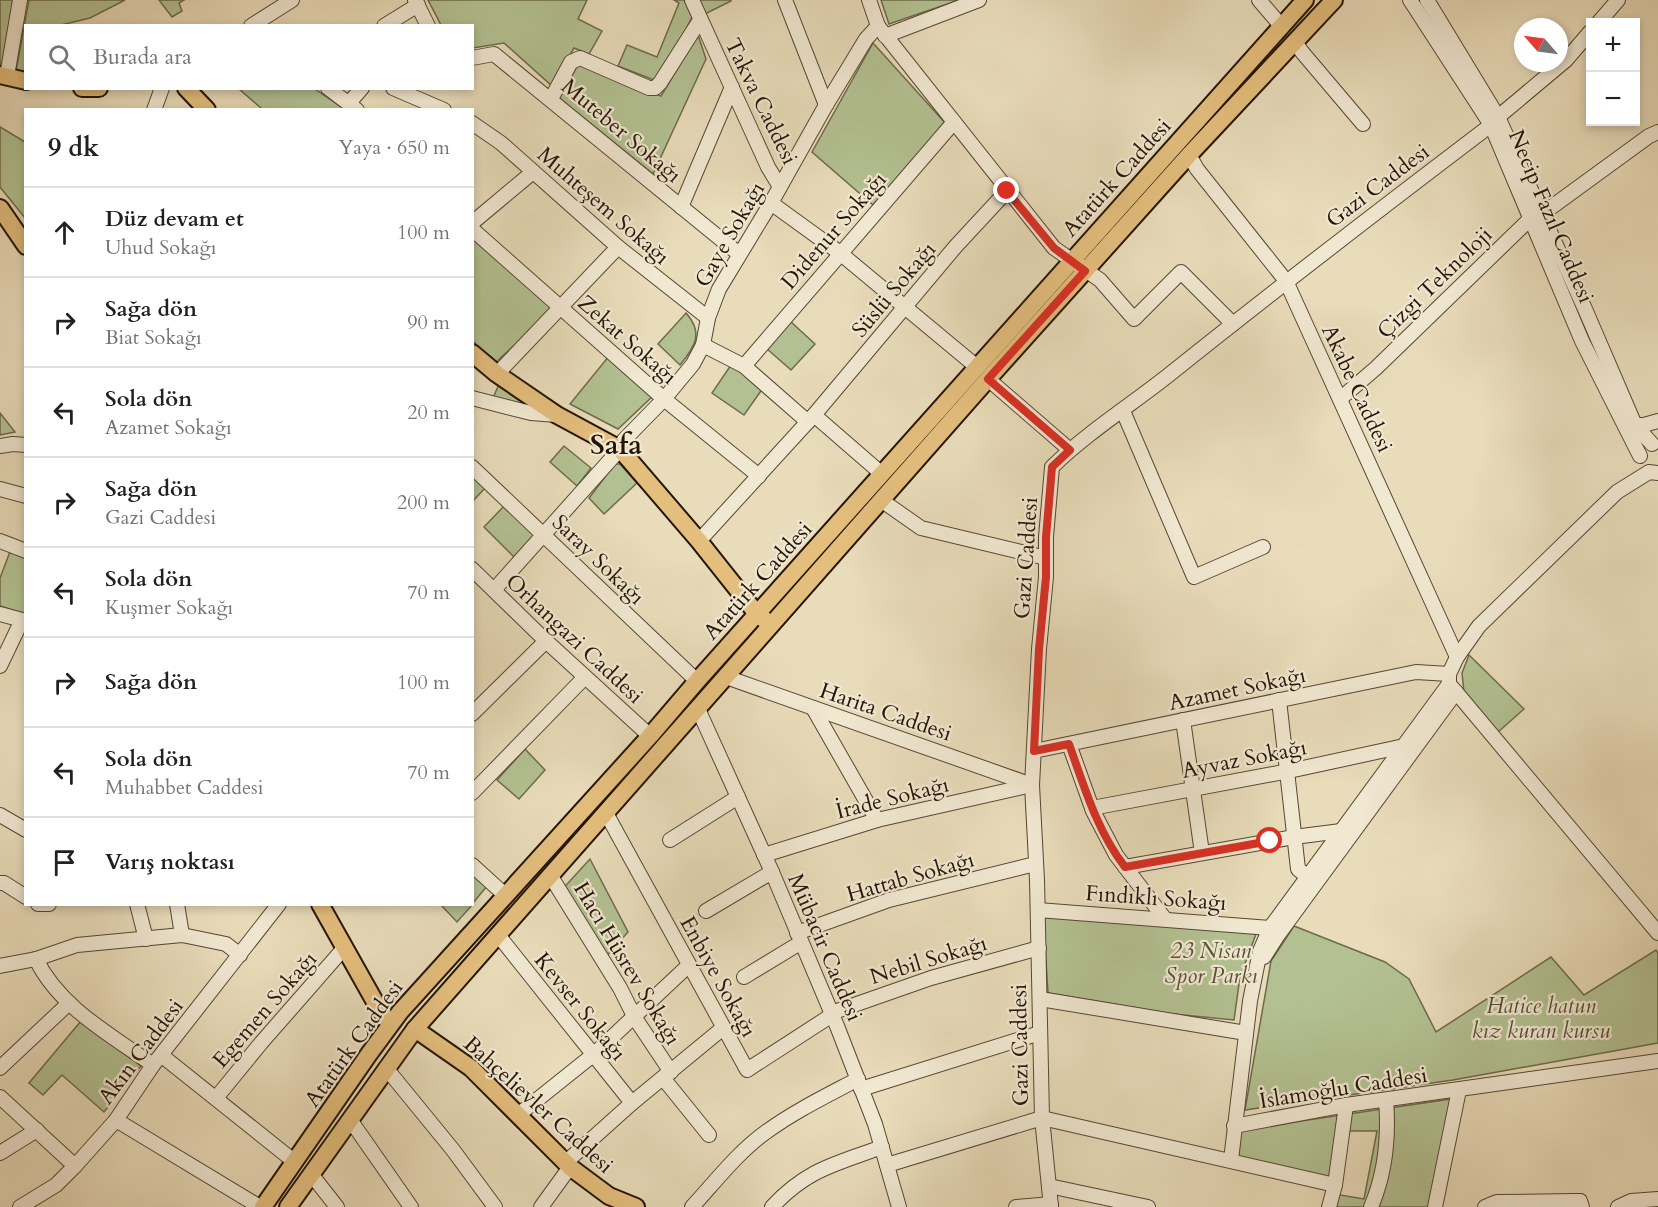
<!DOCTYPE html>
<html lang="tr">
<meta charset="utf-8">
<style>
body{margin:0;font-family:Cardo,serif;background:#f6f6f6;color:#202124}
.controls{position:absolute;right:18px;top:18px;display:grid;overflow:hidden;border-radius:0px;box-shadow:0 3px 9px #0003}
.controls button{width:54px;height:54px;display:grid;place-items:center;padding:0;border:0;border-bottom:2px solid #e0e0e0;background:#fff;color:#202124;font:30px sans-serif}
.compass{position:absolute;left:1514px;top:18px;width:54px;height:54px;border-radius:50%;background:#fff;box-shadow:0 3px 9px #0003;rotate:298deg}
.stop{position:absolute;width:18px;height:18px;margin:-14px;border:4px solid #d93025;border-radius:50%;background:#fff}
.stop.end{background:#d93025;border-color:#fff;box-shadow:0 2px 6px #0008}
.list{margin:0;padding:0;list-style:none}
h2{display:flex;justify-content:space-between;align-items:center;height:78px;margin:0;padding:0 24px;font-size:26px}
h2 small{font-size:20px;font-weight:400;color:#757577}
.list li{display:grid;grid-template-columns:39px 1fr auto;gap:18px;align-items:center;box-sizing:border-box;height:90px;padding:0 24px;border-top:2px solid #e0e0e0}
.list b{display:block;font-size:22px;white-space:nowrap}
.list p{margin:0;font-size:20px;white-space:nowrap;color:#757577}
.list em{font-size:20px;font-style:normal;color:#757577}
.icon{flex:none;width:33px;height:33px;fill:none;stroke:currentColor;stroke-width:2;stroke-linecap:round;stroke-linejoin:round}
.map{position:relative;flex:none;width:1658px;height:1207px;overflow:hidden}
.search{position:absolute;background:#fff;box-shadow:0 3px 9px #0003;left:24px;top:24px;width:450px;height:66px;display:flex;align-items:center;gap:15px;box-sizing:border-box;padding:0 21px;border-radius:0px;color:#757577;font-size:22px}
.panel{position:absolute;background:#fff;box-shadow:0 3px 9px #0003;left:24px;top:108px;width:450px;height:798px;border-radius:0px}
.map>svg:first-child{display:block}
.green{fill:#b3c192;stroke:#6c6b4c;stroke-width:1.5}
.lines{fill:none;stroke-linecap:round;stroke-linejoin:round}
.minor-casing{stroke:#554733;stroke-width:16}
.major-casing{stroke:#241506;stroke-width:20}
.minor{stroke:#f1e8d2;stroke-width:14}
.major{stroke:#e4be7d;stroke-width:16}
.route{stroke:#d93025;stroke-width:8}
.labels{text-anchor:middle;stroke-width:4.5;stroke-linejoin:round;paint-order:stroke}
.street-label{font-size:22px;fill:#241506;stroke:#f1e8d2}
.park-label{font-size:22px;font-style:italic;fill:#565137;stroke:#f1e8d2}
.district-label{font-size:28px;font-weight:bold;fill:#241506;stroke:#f1e8d2}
</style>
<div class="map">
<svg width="1658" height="1207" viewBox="0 0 1658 1207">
<rect width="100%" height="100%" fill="#e9dcba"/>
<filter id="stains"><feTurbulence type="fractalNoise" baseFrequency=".00333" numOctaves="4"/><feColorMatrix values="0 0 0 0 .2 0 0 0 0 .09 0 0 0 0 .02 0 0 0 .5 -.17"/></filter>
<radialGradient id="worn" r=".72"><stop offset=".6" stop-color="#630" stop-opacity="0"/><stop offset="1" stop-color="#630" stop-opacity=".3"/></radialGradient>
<!-- green -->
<g class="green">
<polygon points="0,0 13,0 2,65 0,64"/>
<polygon points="29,0 125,0 90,18 61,25 26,26 25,74 16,71"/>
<polygon points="159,0 184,0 179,3 182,11 172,17"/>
<polygon points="428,0 587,0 578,19 602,31 589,54 574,48 552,86 504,43 473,48 472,26 441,25"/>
<polygon points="674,0 684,0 692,17 685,31 654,80 618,66 627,45 657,57 679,3"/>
<polygon points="697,0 731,0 731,1 703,15"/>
<polygon points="881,0 959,0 889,24"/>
<polygon points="698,35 706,59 653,174 559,98 579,63 661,96"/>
<polygon points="873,43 947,125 873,205 812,152"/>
<polygon points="239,89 315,89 344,109 262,109"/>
<polygon points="0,127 25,142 25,218 0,187"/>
<polygon points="472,236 555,308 495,363 473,341"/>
<path d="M686 313C704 333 695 347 680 365L658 344Z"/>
<polygon points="790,321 815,344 791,370 766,348"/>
<polygon points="609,356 654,395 618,429 570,404"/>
<polygon points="731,365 748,375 763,388 744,415 712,393"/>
<polygon points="500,382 529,404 527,406 493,398"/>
<polygon points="0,413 15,432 0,435"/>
<polygon points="564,446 591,468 577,486 550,462"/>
<polygon points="615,464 620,464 637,483 604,514 589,498"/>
<polygon points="472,476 485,488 473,501 472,501"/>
<polygon points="505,505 534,535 514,557 484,527"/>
<polygon points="11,549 25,555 25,614 0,606 0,578"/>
<polygon points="1469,655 1524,709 1497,733 1464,692 1462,673"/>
<polygon points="525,749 545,770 519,799 497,780"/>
<polygon points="590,859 628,932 604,959 558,894"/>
<polygon points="473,874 487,886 473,903"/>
<polygon points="441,905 472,905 457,922"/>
<polygon points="1043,913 1181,924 1256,934 1240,977 1234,1020 1173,1014 1048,993"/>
<polygon points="1294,926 1385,962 1409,979 1436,1032 1551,957 1584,995 1656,950 1658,953 1658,1043 1453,1080 1245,1110 1271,961"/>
<polygon points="81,1021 141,1066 104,1112 62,1075 43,1095 29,1083"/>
<polygon points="1451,1099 1428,1207 1325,1207 1328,1193 1364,1199 1377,1131 1342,1131 1331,1178 1238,1158 1239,1130"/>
</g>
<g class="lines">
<defs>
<g id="minor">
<polyline points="415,0 428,26"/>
<polyline points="692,0 768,167 780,187"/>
<polyline points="785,0 826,105"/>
<polyline points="869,0 878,26 1054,248 1100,280 1134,319 1181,272 1233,324"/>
<polyline points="1259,0 1282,27"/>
<polyline points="1410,0 1491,125 1582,341 1640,456"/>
<polyline points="1427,0 1498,117 1585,309 1635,425 1652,444"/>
<polyline points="1599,22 1618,0"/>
<polyline points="251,26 292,0"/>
<polyline points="384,26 418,5"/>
<polyline points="885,36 979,0"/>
<polyline points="1295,42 1302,52 1363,124"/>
<polyline points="472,58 494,54 739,254"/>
<polyline points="7,76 20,0"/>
<polyline points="328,88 357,110"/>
<polyline points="393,88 444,110"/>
<polyline points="551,99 571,62 580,58 649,88 655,88 660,83 700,20"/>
<polyline points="349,103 362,88"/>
<polyline points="154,110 162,88"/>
<polyline points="472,123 501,143 618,247 708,318"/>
<polyline points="1189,155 1197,169 1286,281 1457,657"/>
<polyline points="771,203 840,253 977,367"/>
<polyline points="681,207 732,87"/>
<polyline points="472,223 533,172"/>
<polyline points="472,229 664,399 759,476"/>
<polyline points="703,345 744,366 808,422"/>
<polyline points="744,366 954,122"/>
<polyline points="497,374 618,247"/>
<polyline points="988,379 1070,450"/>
<polyline points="472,398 531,413 557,415"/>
<polyline points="1340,399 1376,368 1530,219 1542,214 1649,136 1658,132"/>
<polyline points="1123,411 1194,577 1263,547"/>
<polyline points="814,415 882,474"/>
<polyline points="1635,425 1644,425 1658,421"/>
<polyline points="0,446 13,444 26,445"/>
<polyline points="472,467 697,681"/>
<polyline points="1658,473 1649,472 1617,492 1479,626 1457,657 1449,674 1449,684 1456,692 1658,933"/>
<polyline points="0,489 26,496"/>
<polyline points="881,500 921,528 1046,558"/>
<polyline points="0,541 26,551"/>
<polyline points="699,541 814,415 956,246 1007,191"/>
<polyline points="472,569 546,641 650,736"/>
<polyline points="494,590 620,449 624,440 664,399 693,364 703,345 708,318 719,289 771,203 826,105 866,39 878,26"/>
<polyline points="0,614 26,621"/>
<polyline points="0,666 22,620"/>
<polyline points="726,677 1032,785"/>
<polyline points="1279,700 1298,869 1315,883"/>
<polyline points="813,708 877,820"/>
<polyline points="698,709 772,872 837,1026 875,1124 899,1207"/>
<polyline points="472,714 546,641"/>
<polyline points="1183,720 1202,853"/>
<polyline points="1069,744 1093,811 1116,855 1165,919"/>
<polyline points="1034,751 1416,672 1449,674"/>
<polyline points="472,793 585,677"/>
<polyline points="1092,808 1289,771 1404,746"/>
<polyline points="606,813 747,1070 832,1015"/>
<polyline points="0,815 26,830"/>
<polyline points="670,840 738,797"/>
<polyline points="764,855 877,820 1032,785"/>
<polyline points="472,865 505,895"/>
<polyline points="1125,867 1294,837 1341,831"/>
<polyline points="550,875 620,988 635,1018 671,1072"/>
<polyline points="0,883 4,883 26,897"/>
<polyline points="38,904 49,904"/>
<polyline points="137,904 146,939"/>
<polyline points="177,904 182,935"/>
<polyline points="1038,910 1270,928"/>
<polyline points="706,911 772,872"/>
<polyline points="797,933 889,900 1035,864"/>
<polyline points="498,935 632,1103"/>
<polyline points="1264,957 1278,935 1456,692"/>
<path d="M36 959C59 1007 111 1035 153 1065"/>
<polyline points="0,966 36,959 77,945 182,935 226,944 240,955"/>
<polyline points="744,977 800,943"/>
<polyline points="1040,999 1246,1033"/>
<polyline points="831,1013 931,978 1039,948"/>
<polyline points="161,1055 295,1162"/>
<polyline points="0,1068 68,1004"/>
<polyline points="386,1068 453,1150 495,1207"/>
<polyline points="663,1078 709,1135"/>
<polyline points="861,1089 1040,1033"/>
<polyline points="0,1097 75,1166"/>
<polyline points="216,1098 261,1043 345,947"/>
<polyline points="518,1115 593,1055 689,965"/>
<polyline points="116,1120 260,1207"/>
<polyline points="351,1121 411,1207"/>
<polyline points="1234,1126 1346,1105 1658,1061"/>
<polyline points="0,1153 37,1130"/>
<polyline points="1231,1160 1250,1001 1260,951 1270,928 1449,684"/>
<polyline points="565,1163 632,1103 723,1028"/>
<polyline points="887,1165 1042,1118 1335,1185 1346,1105"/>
<polyline points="311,1174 337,1207"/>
<polyline points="1049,1186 1148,1207"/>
<polyline points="20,1207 56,1185 75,1166 116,1120 153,1065 279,904"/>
<polyline points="541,1207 570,1167"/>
<path d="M692 1207C715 1182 738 1152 766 1132 795 1111 826 1096 858 1079"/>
<path d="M772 1207C807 1169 836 1164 882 1147"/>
<polyline points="1016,1207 1051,1204"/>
<path d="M1051 1207 1042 1118 1037 880 1032 785 1039 649 1046 577V537L1052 467C1088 432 1131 405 1170 374 1276 289 1383 207 1491 125L1498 117 1566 60 1590 32"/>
<polyline points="1329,1207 1335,1185"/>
<path d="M1371 1207C1385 1174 1389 1136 1386 1100"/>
<polyline points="1435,1207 1459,1090"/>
<polyline points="1485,1207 1497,1202 1576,1201 1580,1201 1582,1207"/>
<polyline points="1618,1207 1631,1201 1658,1199"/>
</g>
<g id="major">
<polyline points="0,75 26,81"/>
<polyline points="82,88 99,88"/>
<polyline points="186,88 207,110"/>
<polyline points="0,208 26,246"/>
<polyline points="472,353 497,374 557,415 620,449 699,541 757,614 765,620"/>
<polyline points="320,904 379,1009 390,1024"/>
<polyline points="415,1029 471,1068 570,1167 609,1196 636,1207"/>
<polyline points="263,1207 369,1054 400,1012 650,736 697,681 1305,0"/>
<polyline points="288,1207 415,1029 988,379 1189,155 1334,0"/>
</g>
</defs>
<!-- minor casing -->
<use href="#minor" class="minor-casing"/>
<!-- major casing -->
<use href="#major" class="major-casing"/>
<!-- minor -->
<use href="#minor" class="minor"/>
<!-- major -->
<use href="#major" class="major"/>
</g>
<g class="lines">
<!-- route -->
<path class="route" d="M1007 191 1054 248 1085 271 988 379 1070 450 1052 467 1046 537V577L1039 649 1034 751 1069 744C1084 786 1097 831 1125 867L1270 841"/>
</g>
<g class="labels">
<!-- street labels -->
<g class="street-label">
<text transform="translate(762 101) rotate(64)" y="8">Takva Caddesi</text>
<text transform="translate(622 130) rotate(40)" y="8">Muteber Sokağı</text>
<text transform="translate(1116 177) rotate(-48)" y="8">Atatürk Caddesi</text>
<text transform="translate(1377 185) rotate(-37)" y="8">Gazi Caddesi</text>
<text transform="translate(604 205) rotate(41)" y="8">Muhteşem Sokağı</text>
<text transform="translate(1552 216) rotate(67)" y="8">Necip Fazıl Caddesi</text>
<text transform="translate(833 230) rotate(-49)" y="8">Didenur Sokağı</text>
<text transform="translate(729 234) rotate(-60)" y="8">Gaye Sokağı</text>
<text transform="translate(1434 282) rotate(-44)" y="8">Çizgi Teknoloji</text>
<text transform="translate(893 289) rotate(-50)" y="8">Süslü Sokağı</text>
<text transform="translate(628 339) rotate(41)" y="8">Zekat Sokağı</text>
<text transform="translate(1358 388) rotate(65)" y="8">Akabe Caddesi</text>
<text transform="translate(1025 558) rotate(-86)" y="8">Gazi Caddesi</text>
<text transform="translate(599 559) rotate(44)" y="8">Saray Sokağı</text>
<text transform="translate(757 580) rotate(-48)" y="8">Atatürk Caddesi</text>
<text transform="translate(575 638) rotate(43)" y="8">Orhangazi Caddesi</text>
<text transform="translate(1237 688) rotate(-12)" y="8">Azamet Sokağı</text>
<text transform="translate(886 711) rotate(19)" y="8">Harita Caddesi</text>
<text transform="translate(1244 758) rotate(-11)" y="8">Ayvaz Sokağı</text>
<text transform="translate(892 797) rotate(-14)" y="8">İrade Sokağı</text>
<text transform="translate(910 876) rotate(-16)" y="8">Hattab Sokağı</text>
<text transform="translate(1156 897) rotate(4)" y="8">Fındıklı Sokağı</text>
<text transform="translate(826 947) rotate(67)" y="8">Mübacir Caddesi</text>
<text transform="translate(928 959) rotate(-17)" y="8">Nebil Sokağı</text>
<text transform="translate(628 963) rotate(59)" y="8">Hacı Hüsrev Sokağı</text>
<text transform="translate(719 976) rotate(61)" y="8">Enbiye Sokağı</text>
<text transform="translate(581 1006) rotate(51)" y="8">Kevser Sokağı</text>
<text transform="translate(264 1009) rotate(-49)" y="8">Egemen Sokağı</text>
<text transform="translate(353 1043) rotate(-54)" y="8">Atatürk Caddesi</text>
<text transform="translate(1019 1045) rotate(-91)" y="8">Gazi Caddesi</text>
<text transform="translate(140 1051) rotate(-53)" y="8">Akın Caddesi</text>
<text transform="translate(1343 1087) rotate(-9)" y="8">İslamoğlu Caddesi</text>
<text transform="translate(539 1104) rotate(42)" y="8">Bahçelievler Caddesi</text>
</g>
<!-- park labels -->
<g class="park-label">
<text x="1211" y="958">23 Nisan<tspan x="1211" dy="25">Spor Parkı</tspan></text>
<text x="1541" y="1013">Hatice hatun<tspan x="1541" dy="25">kız kuran kursu</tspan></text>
</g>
<!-- district labels -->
<g class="district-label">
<text x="616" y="454">Safa</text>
</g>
</g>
<rect width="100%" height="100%" filter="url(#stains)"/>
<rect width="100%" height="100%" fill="url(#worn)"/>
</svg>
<div class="controls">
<button>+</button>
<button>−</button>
</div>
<svg class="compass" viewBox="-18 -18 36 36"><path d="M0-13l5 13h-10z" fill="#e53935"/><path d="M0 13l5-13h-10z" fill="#757577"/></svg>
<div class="stop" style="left:1270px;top:841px"></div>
<div class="stop end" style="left:1007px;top:191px"></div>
<div class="search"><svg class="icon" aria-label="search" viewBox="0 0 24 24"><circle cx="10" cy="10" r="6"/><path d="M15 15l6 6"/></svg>Burada ara</div>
<section class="panel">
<h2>9 dk<small>Yaya · 650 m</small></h2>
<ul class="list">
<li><svg class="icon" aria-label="ahead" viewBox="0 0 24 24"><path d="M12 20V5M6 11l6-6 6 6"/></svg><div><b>Düz devam et</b><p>Uhud Sokağı</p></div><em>100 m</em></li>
<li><svg class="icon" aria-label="right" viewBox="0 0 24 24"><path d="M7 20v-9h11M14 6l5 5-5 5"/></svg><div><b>Sağa dön</b><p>Biat Sokağı</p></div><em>90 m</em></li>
<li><svg class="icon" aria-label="left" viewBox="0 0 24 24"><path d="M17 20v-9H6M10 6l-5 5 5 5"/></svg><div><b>Sola dön</b><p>Azamet Sokağı</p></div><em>20 m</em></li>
<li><svg class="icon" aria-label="right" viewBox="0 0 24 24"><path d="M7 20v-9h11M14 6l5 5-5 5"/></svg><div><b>Sağa dön</b><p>Gazi Caddesi</p></div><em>200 m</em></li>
<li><svg class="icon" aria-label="left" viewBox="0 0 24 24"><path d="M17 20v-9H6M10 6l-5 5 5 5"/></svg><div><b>Sola dön</b><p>Kuşmer Sokağı</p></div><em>70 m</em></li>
<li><svg class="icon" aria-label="right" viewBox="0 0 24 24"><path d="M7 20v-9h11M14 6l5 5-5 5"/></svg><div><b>Sağa dön</b></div><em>100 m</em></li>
<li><svg class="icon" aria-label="left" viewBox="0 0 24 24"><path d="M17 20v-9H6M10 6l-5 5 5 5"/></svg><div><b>Sola dön</b><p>Muhabbet Caddesi</p></div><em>70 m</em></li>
<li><svg class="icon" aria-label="arrive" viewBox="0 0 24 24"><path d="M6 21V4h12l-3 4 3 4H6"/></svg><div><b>Varış noktası</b></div></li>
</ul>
</section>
</div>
